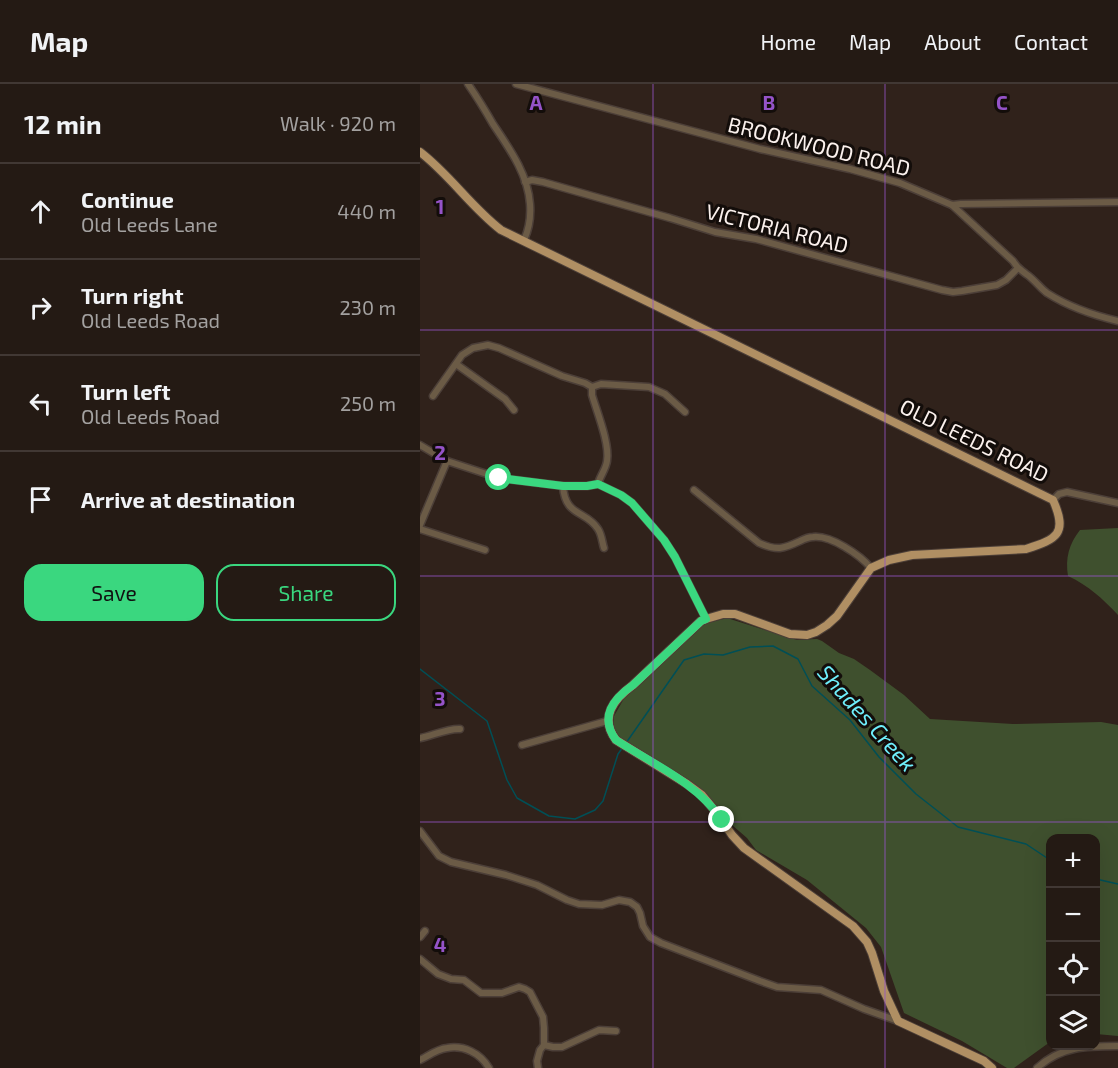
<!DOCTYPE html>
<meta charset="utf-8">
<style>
body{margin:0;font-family:"Exo 2",sans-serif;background:#2c231d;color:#f1f3f6}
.controls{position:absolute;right:18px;bottom:18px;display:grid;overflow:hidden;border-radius:12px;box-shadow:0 6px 24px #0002}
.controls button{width:54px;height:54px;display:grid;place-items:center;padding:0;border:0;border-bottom:2px solid #413834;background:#241a14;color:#f1f3f6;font:30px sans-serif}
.stop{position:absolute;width:18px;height:18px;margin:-14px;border:4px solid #3ad77f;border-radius:50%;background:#fff}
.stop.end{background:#3ad77f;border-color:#fff;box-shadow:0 2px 6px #0008}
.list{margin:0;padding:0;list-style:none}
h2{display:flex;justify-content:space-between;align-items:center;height:78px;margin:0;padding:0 24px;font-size:26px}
h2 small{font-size:20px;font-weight:400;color:#a3a1a0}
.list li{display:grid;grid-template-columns:39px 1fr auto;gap:18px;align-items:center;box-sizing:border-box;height:96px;padding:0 24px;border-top:2px solid #413834}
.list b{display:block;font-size:22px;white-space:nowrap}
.list p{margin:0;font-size:20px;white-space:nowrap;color:#a3a1a0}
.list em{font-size:20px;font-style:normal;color:#a3a1a0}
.actions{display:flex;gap:12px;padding:18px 24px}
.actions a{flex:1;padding:14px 0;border:2px solid #3ad77f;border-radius:18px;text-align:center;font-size:21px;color:#3ad77f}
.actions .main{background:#3ad77f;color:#111}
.icon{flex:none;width:33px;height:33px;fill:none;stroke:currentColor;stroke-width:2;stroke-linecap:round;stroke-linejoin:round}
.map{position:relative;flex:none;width:698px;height:984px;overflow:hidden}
header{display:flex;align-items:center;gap:36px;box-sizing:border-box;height:84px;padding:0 30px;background:#241a14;border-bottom:2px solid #413834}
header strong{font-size:28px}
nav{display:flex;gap:33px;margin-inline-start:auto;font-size:21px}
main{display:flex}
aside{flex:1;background:#241a14}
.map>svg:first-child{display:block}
.green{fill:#3f502e}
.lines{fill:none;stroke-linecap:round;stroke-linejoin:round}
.stream{stroke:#004f56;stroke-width:1.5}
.minor-casing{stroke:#4c3f38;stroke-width:9}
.major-casing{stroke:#4c3f38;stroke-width:10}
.minor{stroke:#6b5b46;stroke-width:6}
.major{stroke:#b08f63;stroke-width:8}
.route{stroke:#3ad77f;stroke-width:8}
.grid{fill:none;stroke:#9553c8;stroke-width:1.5;stroke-opacity:0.55}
.labels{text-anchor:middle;stroke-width:6;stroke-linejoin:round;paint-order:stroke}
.street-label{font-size:21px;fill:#fbf1ed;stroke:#130d0a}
.water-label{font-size:22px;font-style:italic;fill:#6feffc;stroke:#130d0a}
.grid-label{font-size:20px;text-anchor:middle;font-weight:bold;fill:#9553c8;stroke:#130d0a;stroke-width:6;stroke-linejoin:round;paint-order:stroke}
</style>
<header>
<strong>Map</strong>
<nav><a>Home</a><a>Map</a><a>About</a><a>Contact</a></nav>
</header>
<main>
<aside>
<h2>12 min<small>Walk · 920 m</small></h2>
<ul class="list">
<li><svg class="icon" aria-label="ahead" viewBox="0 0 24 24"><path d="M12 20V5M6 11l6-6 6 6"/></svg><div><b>Continue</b><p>Old Leeds Lane</p></div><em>440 m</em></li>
<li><svg class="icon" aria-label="right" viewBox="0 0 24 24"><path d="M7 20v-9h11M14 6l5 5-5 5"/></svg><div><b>Turn right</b><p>Old Leeds Road</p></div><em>230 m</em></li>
<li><svg class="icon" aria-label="left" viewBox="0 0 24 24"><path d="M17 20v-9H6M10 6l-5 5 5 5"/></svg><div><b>Turn left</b><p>Old Leeds Road</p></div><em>250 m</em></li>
<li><svg class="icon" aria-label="arrive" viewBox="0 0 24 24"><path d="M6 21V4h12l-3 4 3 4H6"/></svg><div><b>Arrive at destination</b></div></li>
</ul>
<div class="actions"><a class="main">Save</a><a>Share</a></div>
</aside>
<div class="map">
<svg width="698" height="984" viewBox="0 0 698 984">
<rect width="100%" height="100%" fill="#30221b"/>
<!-- green -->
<g class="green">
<path d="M698 444V531C682 514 669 502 648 492 645 474 649 460 660 446Z"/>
<polygon points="307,534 377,556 397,555 402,557 419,569 434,575 450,586 484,611 510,635 593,640 681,638 698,641 698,952 676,950 676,754 630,754 630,958 594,984 587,984 542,957 484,929 461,863 446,844 387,796 336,766 327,754 312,741 303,728 293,719 248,684 200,654 194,645 194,632 206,611 284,540"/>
</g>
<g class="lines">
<!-- stream -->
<g class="stream">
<polyline points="0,585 67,637 87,696 97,714 129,732 155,735 175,726 183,717 198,670 203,663"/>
<polyline points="206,659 264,576 284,570 303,571 330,563 353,562 378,575 392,602 430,636 459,673 496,710 538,743 606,760 630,776"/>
<polyline points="676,795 698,800"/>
</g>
<defs>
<g id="minor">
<path d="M48 0C57 13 65 26 73 40 89 64 108 90 110 120 111 133 109 145 104 156"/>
<polyline points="96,0 340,65 430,85 480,99 532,121 541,120 698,118"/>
<polyline points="105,98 112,96 123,98 250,134 295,148 336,155 522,206 533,208 542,207 577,201 586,196 597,185"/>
<path d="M532 121 593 177C597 184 600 185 606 190 614 195 620 204 627 209 649 223 672 231 698 237"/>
<polyline points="36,280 85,315 94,326"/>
<path d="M172 303V311C177 328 190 360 187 377 186 385 180 392 178 400"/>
<polyline points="13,312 42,271 53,264 68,261 79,264 142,292 165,299 172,303 181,300 229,303 245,310 265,328"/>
<polyline points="0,361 27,377 79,394 143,402 167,402 178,400 201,411 212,419 244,456 255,473 286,535"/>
<path d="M143 402C145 433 166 426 178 445 182 451 182 458 184 464"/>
<path d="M274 406 339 459C357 467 363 465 380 457 384 455 389 453 393 453 411 451 440 471 451 484"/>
<polyline points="633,416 639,410 647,408 698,419"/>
<polyline points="0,441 27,377"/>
<polyline points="0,445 65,466"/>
<path d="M0 654C12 652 28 644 40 645"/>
<polyline points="102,661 187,637"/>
<polyline points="0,747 19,772 31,778 86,791 117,801 147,816 159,820 182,821 199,816 210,818 217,823 220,829 223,842 230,853 241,859 340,897 357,903 401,906 444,925 478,937"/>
<polyline points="0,853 5,847"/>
<polyline points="0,875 18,890 31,895 44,896 61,909 82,909 99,903 105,905 110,908 123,933 124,944 124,961 120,966 117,977 118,984"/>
<polyline points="124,961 133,963 142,963 179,946 196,947"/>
<path d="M0 976C8 972 17 965 27 964 44 961 60 969 69 984"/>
<path d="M617 984C641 962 667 962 698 962"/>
</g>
<path id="major" d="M0 68C30 91 51 123 81 146L633 416C648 450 637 455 606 465L492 471 469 476 451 484 417 532 407 541 396 548 387 551 370 550 315 530H303L286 535 281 537 213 601C194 615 179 633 196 656L267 700 282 711 296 728 312 751 324 764 433 842 447 858 452 869 464 907 478 937 564 977 572 984"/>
</defs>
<!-- minor casing -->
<use href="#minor" class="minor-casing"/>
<!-- major casing -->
<use href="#major" class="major-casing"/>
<!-- minor -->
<use href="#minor" class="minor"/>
<!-- major -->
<use href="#major" class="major"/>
</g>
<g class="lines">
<!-- route -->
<path class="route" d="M79 394 143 402H167L178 400 201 411 212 419 244 456 255 473 286 535 281 537 213 601C193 615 179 633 196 656 233 680 277 699 302 736"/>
</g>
<!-- grid -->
<path class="grid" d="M233 0V984M465 0V984M0 246H698M0 492H698M0 738H698"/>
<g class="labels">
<!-- street labels -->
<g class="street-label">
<text transform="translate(399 63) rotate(14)" y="7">BROOKWOOD ROAD</text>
<text transform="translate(357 145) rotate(14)" y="7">VICTORIA ROAD</text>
<text transform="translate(554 357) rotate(26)" y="7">OLD LEEDS ROAD</text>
</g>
<!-- water labels -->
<g class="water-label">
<text transform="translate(447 634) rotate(48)" y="8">Shades Creek</text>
</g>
</g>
<g class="grid-label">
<text x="116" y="26">A</text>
<text x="349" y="26">B</text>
<text x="582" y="26">C</text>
<text x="20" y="130">1</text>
<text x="20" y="376">2</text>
<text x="20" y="622">3</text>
<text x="20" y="868">4</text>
</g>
</svg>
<div class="controls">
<button>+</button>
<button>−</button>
<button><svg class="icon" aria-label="locate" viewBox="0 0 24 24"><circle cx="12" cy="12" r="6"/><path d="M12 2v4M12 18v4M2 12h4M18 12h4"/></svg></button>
<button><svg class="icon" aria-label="layers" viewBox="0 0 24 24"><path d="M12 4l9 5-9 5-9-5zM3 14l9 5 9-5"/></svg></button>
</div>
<div class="stop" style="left:79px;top:394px"></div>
<div class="stop end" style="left:302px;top:736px"></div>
</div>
</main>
